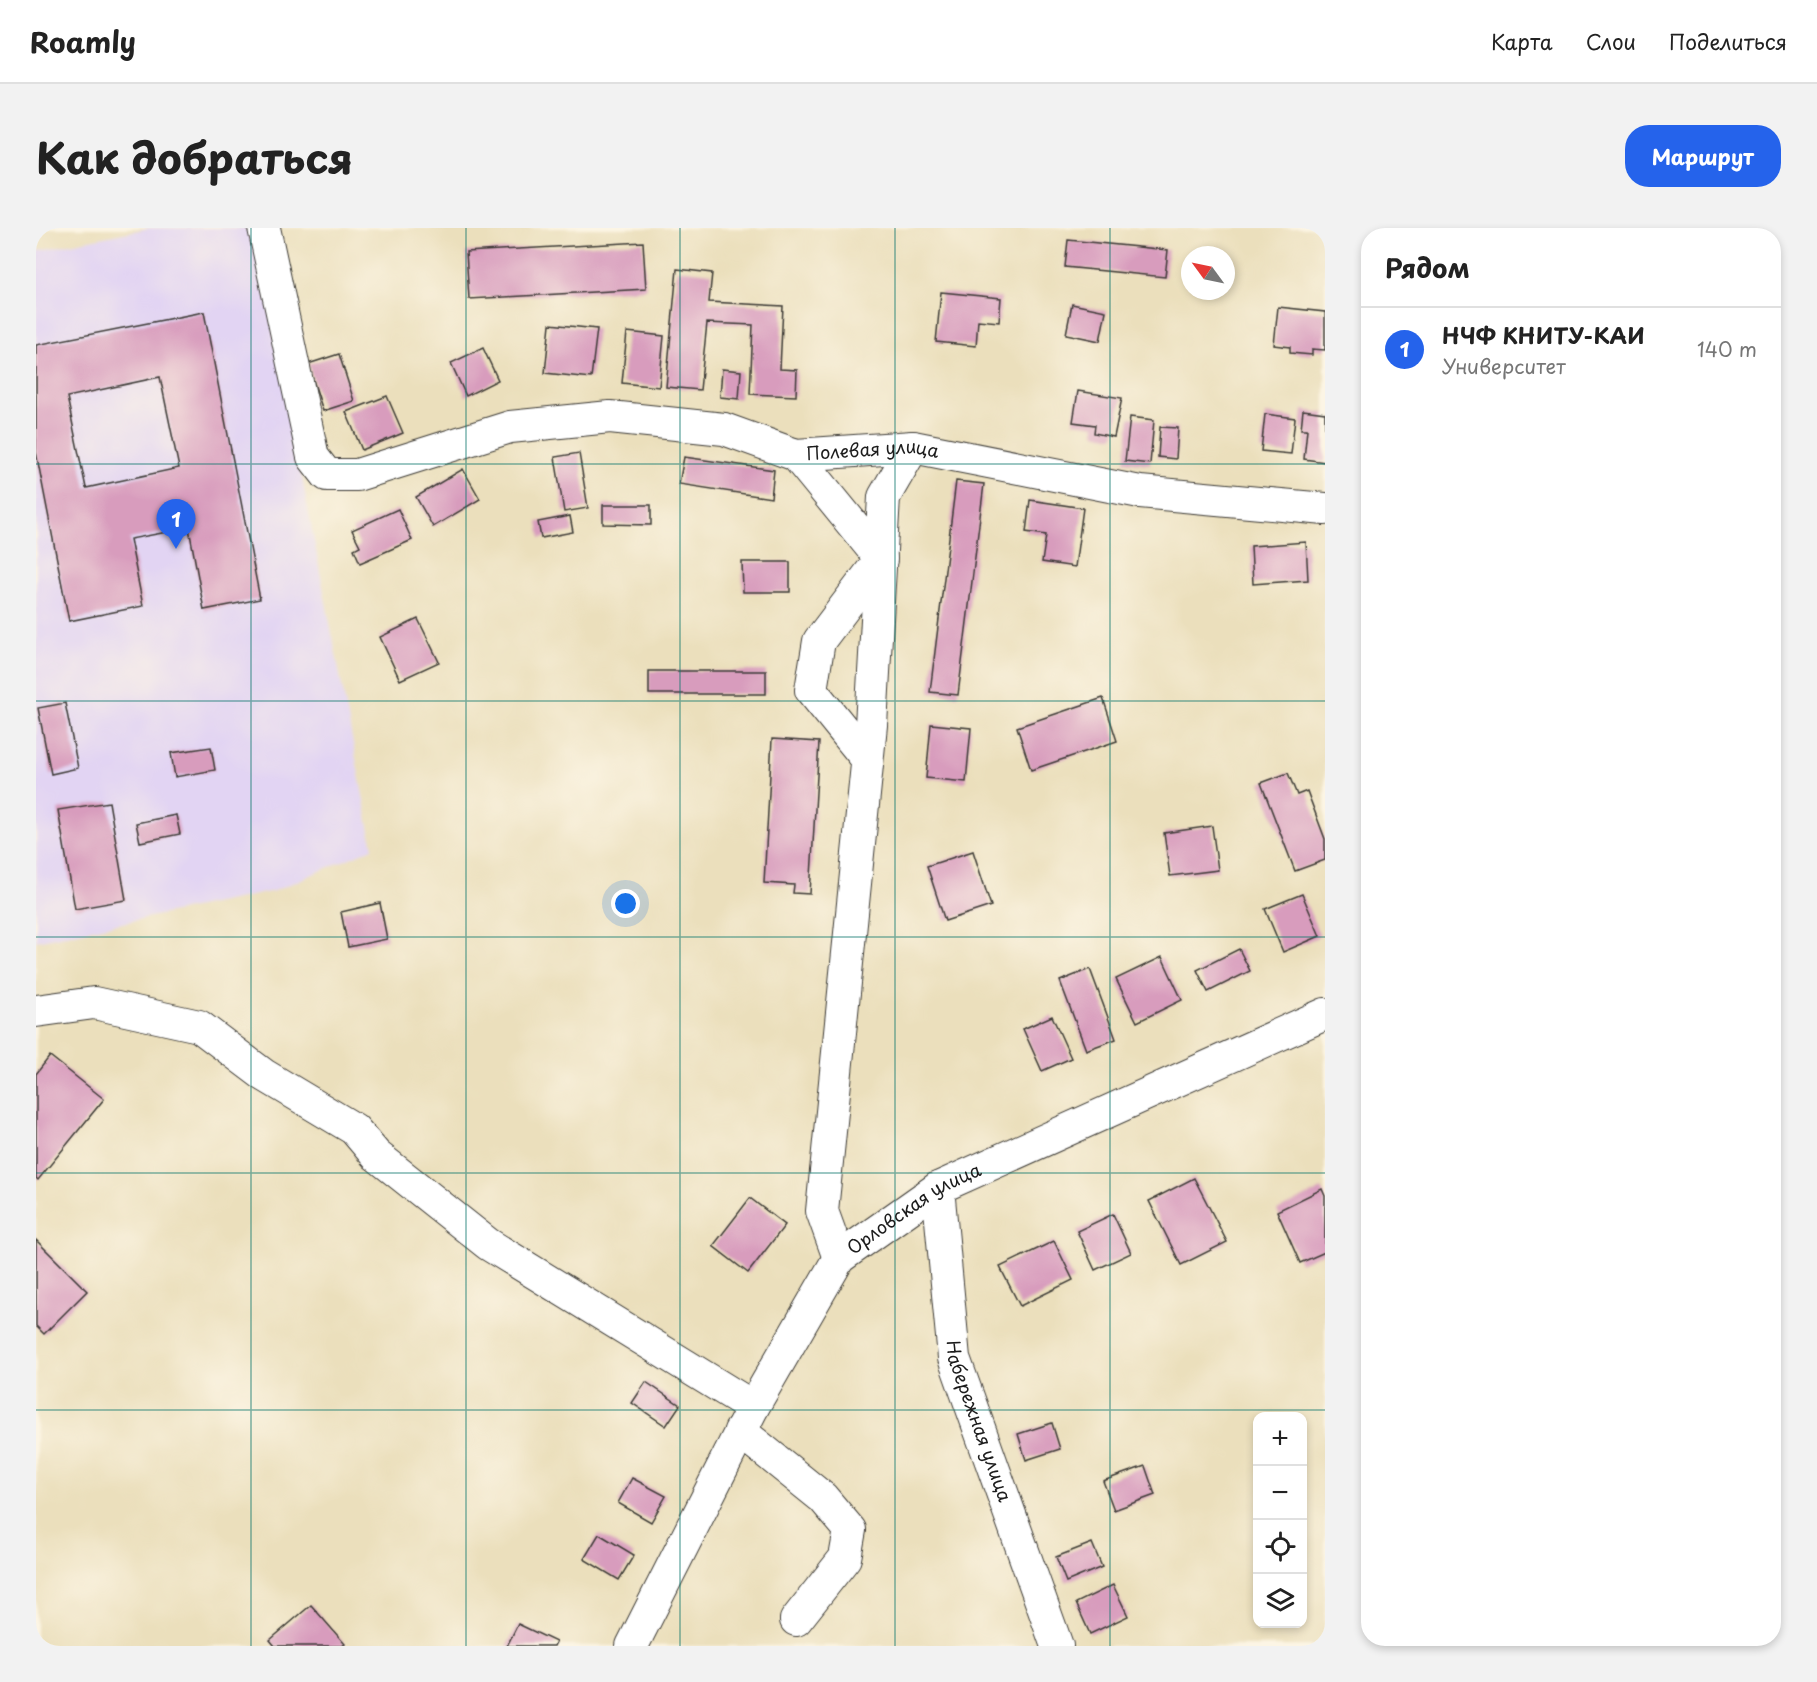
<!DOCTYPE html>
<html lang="ru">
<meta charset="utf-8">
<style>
body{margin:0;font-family:"Playpen Sans",sans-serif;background:#f2f2f2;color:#222}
.controls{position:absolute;right:18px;bottom:18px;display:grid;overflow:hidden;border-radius:12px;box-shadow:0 3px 9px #0003}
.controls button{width:54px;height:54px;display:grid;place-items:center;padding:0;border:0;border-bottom:2px solid #e0e0e0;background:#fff;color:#222;font:30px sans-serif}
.compass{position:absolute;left:1145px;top:18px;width:54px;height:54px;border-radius:50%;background:#fff;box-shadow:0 3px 9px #0003;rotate:303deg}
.you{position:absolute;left:590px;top:676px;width:21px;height:21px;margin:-15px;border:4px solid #fff;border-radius:50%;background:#1a73e8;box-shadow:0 0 0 9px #1a73e833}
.badge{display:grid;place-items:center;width:39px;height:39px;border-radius:50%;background:#2563eb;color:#fff;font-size:20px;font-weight:700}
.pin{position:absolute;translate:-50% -50px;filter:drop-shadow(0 2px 3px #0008)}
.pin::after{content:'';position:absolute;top:32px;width:21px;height:18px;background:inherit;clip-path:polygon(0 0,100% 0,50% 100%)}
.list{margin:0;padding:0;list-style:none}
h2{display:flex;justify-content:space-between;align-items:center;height:78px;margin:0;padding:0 24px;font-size:26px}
h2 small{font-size:20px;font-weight:400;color:#767676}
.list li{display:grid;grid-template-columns:39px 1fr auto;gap:18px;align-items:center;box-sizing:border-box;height:84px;padding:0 24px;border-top:2px solid #e0e0e0}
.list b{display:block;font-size:22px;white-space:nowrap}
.list p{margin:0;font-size:20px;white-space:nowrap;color:#767676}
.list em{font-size:20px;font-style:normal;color:#767676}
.icon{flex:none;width:33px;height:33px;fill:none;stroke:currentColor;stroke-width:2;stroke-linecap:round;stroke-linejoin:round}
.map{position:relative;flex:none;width:1289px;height:1418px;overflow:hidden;border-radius:24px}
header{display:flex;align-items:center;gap:36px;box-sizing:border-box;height:84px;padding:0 30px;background:#fff;border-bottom:2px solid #e0e0e0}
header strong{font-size:28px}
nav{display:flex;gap:33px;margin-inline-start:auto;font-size:21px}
.intro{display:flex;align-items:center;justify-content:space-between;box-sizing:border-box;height:144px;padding:0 36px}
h1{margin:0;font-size:42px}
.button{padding:15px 27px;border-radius:24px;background:#2563eb;color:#fff;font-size:21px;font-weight:700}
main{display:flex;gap:36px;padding:0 36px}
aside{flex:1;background:#fff;border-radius:24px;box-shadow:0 3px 9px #0003}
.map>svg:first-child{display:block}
.built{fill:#e2d4f3}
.building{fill:#d89cbd;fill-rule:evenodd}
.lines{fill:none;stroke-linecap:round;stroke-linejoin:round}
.minor-casing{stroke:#3b3934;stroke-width:34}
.minor{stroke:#fff;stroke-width:32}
.grid{fill:none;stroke:#0f766e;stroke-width:1.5;stroke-opacity:0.55}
.labels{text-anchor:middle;stroke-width:5;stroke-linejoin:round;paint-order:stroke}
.street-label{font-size:18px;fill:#1c1c1c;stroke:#fcf5e5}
</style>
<header>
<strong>Roamly</strong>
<nav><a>Карта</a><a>Слои</a><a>Поделиться</a></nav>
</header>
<div class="intro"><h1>Как добраться</h1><a class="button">Маршрут</a></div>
<main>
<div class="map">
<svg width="1289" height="1418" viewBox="0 0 1289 1418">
<rect width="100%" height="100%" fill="#fcf5e5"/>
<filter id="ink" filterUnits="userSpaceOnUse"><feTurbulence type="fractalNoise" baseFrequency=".0167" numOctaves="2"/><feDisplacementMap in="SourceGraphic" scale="12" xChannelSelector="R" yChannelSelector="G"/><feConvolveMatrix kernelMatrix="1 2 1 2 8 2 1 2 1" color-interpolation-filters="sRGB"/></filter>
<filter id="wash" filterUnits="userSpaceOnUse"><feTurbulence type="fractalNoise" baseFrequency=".008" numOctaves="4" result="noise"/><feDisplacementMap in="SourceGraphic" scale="24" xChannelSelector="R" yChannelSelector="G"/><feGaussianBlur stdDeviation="1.35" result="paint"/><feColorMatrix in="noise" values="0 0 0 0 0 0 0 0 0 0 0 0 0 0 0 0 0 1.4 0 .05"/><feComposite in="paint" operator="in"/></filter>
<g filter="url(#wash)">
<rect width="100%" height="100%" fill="#ebdfbc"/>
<!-- built -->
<polygon class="built" points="113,0 218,0 337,620 238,663 0,713 0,23"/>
<g id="blocks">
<!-- building -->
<g class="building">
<polygon points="1032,12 1132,22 1129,49 1029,39"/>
<polygon points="607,14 610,61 433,71 430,24"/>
<polygon points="641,41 676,45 673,74 747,78 744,141 761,142 760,168 714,166 717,97 671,95 664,162 630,159"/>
<polygon points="905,64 965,70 963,94 942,92 940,118 900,114"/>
<polygon points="1036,76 1070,83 1064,113 1030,106"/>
<polygon points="1242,79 1289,84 1289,122 1276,121 1276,127 1254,125 1254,119 1238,117"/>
<path d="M168 84 224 371 168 382 153 300 94 311 107 378 33 393 0 224V117ZM124 149 143 240 50 260 31 169Z"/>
<polygon points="514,96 561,101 555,150 509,145"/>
<polygon points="591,104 628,108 623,159 586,155"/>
<polygon points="447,120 462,152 430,168 415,135"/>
<polygon points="303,126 318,173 287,183 272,136"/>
<polygon points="686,141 705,143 703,171 684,169"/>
<polygon points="1042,163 1086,170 1078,209 1058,205 1059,197 1037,194"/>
<polygon points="351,168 367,205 326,222 310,184"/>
<polygon points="1267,182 1289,185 1289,234 1268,231 1271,201 1265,201"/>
<polygon points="1229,186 1259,190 1255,226 1225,223"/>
<polygon points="1094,189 1118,192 1114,236 1089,233"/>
<polygon points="1124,199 1142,200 1140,231 1122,229"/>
<polygon points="543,225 552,280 528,284 519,229"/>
<polygon points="648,229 738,242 735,270 643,256"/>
<polygon points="427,241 444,271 397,299 380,269"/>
<polygon points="920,253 948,256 922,467 894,464"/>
<polygon points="994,272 1047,280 1039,339 1006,334 1010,307 990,304"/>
<polygon points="567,277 615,277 615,297 567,296"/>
<polygon points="362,281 376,312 324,335 318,321 324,318 316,302"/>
<polygon points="534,288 537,304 505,310 502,294"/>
<polygon points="1270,314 1272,352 1217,356 1215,318"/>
<polygon points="706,334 754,334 754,364 707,364"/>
<polygon points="382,391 403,434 364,452 344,409"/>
<rect x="613" y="443" width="117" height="23"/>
<polygon points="1067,470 1081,513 995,542 981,499"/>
<polygon points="29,475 42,540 15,546 2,480"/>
<polygon points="895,496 935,500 930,554 890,550"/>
<polygon points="736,511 783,514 774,666 757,665 758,657 728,655"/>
<polygon points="175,519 179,542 139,549 135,525"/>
<polygon points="1252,545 1261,567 1271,563 1289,611 1289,632 1259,643 1225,555"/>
<polygon points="73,574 90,672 39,681 22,582"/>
<polygon points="140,587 144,606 104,614 100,595"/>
<polygon points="1176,598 1182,642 1134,648 1128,605"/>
<polygon points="937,623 955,678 909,693 891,638"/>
<polygon points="1266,666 1284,708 1247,724 1229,681"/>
<polygon points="344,675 351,711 312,719 305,684"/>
<polygon points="1203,721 1214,743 1172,764 1161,742"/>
<polygon points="1126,729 1146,772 1101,794 1080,751"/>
<polygon points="1054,741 1080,811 1050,822 1024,753"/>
<polygon points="1016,788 1035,830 1006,843 987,801"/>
<polygon points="14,828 68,871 2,952 0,950 0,846"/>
<polygon points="1158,950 1191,1014 1145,1037 1113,973"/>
<polygon points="1286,961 1289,968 1289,1024 1264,1035 1241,983"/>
<polygon points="714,970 749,997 712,1045 677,1018"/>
<polygon points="1077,986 1095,1025 1059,1042 1041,1003"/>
<polygon points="0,1012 51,1063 8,1106 0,1098"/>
<polygon points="1018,1013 1037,1052 984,1078 964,1039"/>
<polygon points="610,1154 644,1177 630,1198 596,1175"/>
<polygon points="1016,1195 1024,1221 990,1232 982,1206"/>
<polygon points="1109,1238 1119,1267 1078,1282 1067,1253"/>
<polygon points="596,1250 630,1268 615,1294 582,1275"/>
<polygon points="563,1306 598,1327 583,1352 548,1331"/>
<polygon points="1056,1315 1066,1339 1030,1354 1020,1329"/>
<polygon points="1077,1357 1092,1388 1054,1406 1040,1375"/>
<polygon points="275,1377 309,1416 306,1418 239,1418 234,1412"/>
<polygon points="482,1396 520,1414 518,1418 471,1418"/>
</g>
</g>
</g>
<g filter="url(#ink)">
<use href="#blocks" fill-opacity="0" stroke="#3b3934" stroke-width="1.5"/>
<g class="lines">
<defs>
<g id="minor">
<path id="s1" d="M228 0 277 229 291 247H321L474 199 574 189 688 201 760 227 877 219 1104 264 1289 281"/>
<polyline points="760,227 845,331 783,413 775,462 831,531"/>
<polyline points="0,783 58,775 163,798 228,847 318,901 340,927 452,1016 717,1179"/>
<path id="s2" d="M902 960 918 1130 1021 1418"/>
<polyline points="803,1030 786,983 835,497 848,269 877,219"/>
<polyline points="704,1203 787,1270 814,1302 809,1330 760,1392"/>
<path id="s3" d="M596 1418 717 1179 803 1030 902 960 1289 786"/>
</g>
</defs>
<!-- minor casing -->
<use href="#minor" class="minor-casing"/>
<!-- minor -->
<use href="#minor" class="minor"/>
</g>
</g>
<!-- grid -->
<path class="grid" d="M215 0V1418M430 0V1418M644 0V1418M859 0V1418M1074 0V1418M0 236H1289M0 473H1289M0 709H1289M0 945H1289M0 1182H1289"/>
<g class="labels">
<!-- street labels -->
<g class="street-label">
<text dy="6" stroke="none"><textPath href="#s1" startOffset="816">Полевая улица</textPath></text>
<text dy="6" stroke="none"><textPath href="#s3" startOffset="530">Орловская улица</textPath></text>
<text dy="6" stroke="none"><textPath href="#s2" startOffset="238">Набережная улица</textPath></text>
</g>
</g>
</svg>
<div class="controls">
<button>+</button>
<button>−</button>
<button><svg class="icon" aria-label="locate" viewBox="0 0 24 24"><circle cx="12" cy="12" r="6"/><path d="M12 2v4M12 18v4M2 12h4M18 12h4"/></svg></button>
<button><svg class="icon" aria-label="layers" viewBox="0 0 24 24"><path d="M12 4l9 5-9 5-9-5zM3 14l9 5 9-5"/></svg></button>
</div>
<svg class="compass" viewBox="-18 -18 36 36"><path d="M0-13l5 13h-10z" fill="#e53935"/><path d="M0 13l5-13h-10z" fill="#767676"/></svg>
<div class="you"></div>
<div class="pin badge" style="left:140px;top:321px">1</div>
</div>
<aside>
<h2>Рядом<small></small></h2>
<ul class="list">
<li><span class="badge">1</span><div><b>НЧФ КНИТУ-КАИ</b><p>Университет</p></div><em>140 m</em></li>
</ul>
</aside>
</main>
